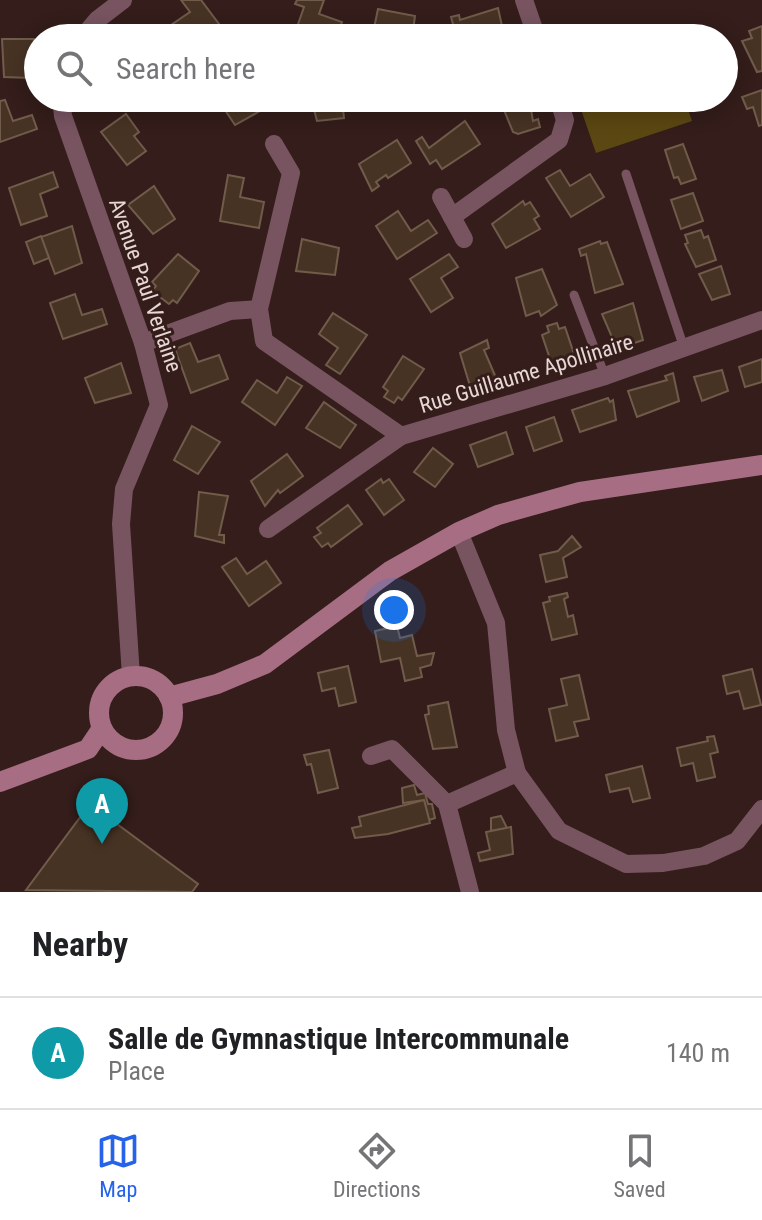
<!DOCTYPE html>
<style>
body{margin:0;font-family:"Roboto Condensed",sans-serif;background:#f2f2f2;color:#202124}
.you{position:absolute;left:394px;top:610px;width:28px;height:28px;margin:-20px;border:6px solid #fff;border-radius:50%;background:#1a73e8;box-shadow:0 0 0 12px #1a73e833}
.badge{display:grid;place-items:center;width:52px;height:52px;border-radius:50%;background:#2563eb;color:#fff;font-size:26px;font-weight:700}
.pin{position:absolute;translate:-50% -66px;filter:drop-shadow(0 2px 4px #0008)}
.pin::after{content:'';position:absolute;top:42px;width:28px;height:24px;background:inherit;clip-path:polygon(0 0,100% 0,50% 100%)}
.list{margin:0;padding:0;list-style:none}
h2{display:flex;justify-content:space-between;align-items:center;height:104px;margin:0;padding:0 32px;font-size:34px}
h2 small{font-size:26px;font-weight:400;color:#757577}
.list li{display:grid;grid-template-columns:52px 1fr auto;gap:24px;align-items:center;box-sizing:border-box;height:112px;padding:0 32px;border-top:2px solid #e0e0e0}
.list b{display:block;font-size:30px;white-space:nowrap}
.list p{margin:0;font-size:26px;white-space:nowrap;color:#757577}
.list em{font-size:26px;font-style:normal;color:#757577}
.icon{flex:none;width:44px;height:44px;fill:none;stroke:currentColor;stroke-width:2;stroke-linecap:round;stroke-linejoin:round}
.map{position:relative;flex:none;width:762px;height:892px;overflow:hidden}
.search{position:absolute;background:#fff;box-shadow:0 4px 20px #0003;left:24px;right:24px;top:24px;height:88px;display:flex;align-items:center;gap:20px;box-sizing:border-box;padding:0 28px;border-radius:44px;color:#757577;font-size:30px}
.sheet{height:216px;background:#fff}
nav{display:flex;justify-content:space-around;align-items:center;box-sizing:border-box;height:112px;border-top:2px solid #e0e0e0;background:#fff;font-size:22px;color:#757577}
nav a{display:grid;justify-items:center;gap:4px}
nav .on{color:#2563eb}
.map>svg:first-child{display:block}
.green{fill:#5b4712}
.building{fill:#473324;stroke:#715b4b;stroke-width:2}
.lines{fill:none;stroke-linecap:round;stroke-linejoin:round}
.lane{stroke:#785461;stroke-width:9}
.street{stroke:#785461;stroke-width:18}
.secondary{stroke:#a76e83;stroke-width:20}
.labels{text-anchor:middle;stroke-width:6;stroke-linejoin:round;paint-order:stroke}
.street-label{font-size:22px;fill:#e8d7d5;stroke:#341d1a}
</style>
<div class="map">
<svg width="762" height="892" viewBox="0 0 762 892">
<rect width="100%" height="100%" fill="#341d1a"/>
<!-- green -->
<polygon class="green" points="577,98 684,98 692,121 596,153"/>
<!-- building -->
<g class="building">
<polygon points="181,0 201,0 219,24 199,38 180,38 171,25 190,12"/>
<polygon points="297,0 324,0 319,14 342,22 336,38 309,38 295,33 304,7 295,4"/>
<polygon points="498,8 504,35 459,38 456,35 451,17 459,15 460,20"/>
<polygon points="378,9 415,16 412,38 373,33"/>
<polygon points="762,26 762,71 757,72 742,41 752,38 749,31"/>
<polygon points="2,39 34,39 31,78 4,77"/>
<polygon points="762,90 762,125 759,126 753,107 747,109 742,97"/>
<polygon points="223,98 264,98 269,106 235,125 219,101"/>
<polygon points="311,98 344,98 342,99 344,118 317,121"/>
<polygon points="499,98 529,98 533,121 538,119 540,127 518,134 513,132"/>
<polygon points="5,100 13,121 32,115 37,129 0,142 0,101"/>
<polygon points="126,114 139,132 134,136 146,151 127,165 101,132"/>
<polygon points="465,121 480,144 442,169 436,160 430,164 416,141 422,137 429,148"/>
<polygon points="397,140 411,163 388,178 386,175 376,182 379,186 372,191 359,164"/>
<polygon points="683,144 696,179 681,184 678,177 674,178 665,150"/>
<polygon points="560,170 570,186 590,174 604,197 571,217 546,178"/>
<polygon points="53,172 58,187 40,194 47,216 21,225 9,188"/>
<polygon points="228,175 244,178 240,197 264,202 259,228 220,221"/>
<polygon points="154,186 175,219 153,234 128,205"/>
<polygon points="693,193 703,221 681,229 671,200"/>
<polygon points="523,201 525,205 530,202 539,216 534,219 540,229 506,248 492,224"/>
<polygon points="398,211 411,231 428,220 437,233 397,259 376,226"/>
<polygon points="72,226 82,263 55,274 41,237"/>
<polygon points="701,230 704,238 708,236 716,260 696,267 685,244 688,243 685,235"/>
<polygon points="41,236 49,258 34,264 26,242"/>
<polygon points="302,239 339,248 335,275 296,271"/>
<polygon points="600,241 601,244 607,242 623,284 595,293 586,254 581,256 579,249"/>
<polygon points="178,254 199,271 177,303 173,300 169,304 152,291 156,286 152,282"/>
<polygon points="449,254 458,267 441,278 453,298 431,312 410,279"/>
<polygon points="721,266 730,294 712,300 699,274"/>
<polygon points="542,269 557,305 541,316 539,311 526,316 516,278"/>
<polygon points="75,294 82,315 102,309 107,324 63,339 50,303"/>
<polygon points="633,303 643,340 617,349 602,314"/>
<polygon points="333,313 367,335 340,374 326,365 338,348 319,334"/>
<polygon points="557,323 559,329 565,327 577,363 554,371 542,335 549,332 547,326"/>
<polygon points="487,340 489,348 484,350 500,387 473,396 460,353"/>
<polygon points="190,343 198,362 219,355 228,379 191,393 175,349"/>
<polygon points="403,356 424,369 402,400 398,397 394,403 384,397 388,391 383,387"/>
<polygon points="762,359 762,382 745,387 739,367"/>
<polygon points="121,363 131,393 95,403 85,378"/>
<polygon points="722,370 728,391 702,401 694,377"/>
<polygon points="673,373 679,401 637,417 628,391 667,380 665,376"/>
<polygon points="287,377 302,386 275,425 242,402 257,380 277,393"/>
<polygon points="608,398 610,402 613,400 616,420 580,432 572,410"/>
<polygon points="324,402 356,425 340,448 306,428"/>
<polygon points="554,417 562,441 534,451 526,427"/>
<polygon points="192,426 220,442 198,474 174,460"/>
<polygon points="506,432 513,454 478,467 470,445"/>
<polygon points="433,448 453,464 435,487 414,472"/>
<polygon points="287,454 303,476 280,493 278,490 265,506 251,481"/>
<polygon points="381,479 383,483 389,479 404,500 384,515 366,490"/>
<polygon points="199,492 228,496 219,535 224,535 224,543 195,536"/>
<polygon points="348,505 362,524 331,547 328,543 322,547 314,537 321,533 317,528"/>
<polygon points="572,536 581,547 563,558 567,577 546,582 540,555 558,551"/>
<polygon points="236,558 247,574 266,561 281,583 249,606 222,567"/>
<polygon points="567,593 568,597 564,599 568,617 573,615 577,634 552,640 543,603 550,601 549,597"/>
<polygon points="397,626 400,638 412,635 417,656 434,653 431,665 420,668 422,677 405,681 400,658 381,662 375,631"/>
<polygon points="348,666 356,702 339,706 335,688 322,691 318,673"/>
<polygon points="752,669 761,705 744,709 739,691 727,694 723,676"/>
<polygon points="579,675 589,719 574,722 578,736 556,741 549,709 567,705 561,679"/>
<polygon points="448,702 457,747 433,749 425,715 429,714 428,706"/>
<polygon points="714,736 718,752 710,754 715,777 697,781 693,763 681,766 677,748 708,741 707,737"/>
<polygon points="329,750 338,788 318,793 311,764 307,765 304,755"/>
<polygon points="642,766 650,798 633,802 629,788 610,792 606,775"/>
<polygon points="414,785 417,795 425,793 428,804 432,804 435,818 429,820 424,800 403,803 402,788"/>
<polygon points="424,800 430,823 388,834 355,838 352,828 361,826 359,817"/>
<polygon points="90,804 198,884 192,892 26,890"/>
<polygon points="501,816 507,828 491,831 491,818"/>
<polygon points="511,827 513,854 480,861 478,853 490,850 486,832"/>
</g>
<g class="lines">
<!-- lane -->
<g class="lane">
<polyline points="626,174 684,348"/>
<polyline points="574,295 605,376"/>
</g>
<!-- street -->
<g class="street">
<polyline points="524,0 537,38"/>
<polyline points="82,38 97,20 123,0"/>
<polyline points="61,98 63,116 143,343 159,405 124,489 121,524 131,676"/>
<polyline points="274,144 291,173 259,309 264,341 401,436 605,376 762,320"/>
<polyline points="441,197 464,239"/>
<polyline points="452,217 559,140 565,120 558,98"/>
<polyline points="143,343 230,311 259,309"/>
<polyline points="268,529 401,436"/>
<polyline points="459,532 496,623 506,730 517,773 559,831 626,864 663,863 704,856 737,841 762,809"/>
<polyline points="371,756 392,749 447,804"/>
<polyline points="470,892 447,804 517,773"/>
</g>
<!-- secondary -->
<g class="secondary">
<circle cx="136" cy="713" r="37"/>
<polyline points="169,697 217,684 265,664 390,571 459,532 498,515 580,492 762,465"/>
<polyline points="0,782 88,749 102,728"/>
</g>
</g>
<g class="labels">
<!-- street labels -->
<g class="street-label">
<text transform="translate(146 285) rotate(71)" y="8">Avenue Paul Verlaine</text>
<text transform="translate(526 373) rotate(-17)" y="8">Rue Guillaume Apollinaire</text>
</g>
</g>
</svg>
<div class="you"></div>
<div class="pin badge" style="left:102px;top:844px;background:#0f9aa8">A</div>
<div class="search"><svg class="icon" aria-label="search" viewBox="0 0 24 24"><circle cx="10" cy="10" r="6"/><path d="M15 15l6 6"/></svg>Search here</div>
</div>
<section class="sheet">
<h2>Nearby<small></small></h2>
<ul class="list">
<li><span class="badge" style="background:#0f9aa8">A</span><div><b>Salle de Gymnastique Intercommunale</b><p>Place</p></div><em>140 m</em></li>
</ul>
</section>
<nav>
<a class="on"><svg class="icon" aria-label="map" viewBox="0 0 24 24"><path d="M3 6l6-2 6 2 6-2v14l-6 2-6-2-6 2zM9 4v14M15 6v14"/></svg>Map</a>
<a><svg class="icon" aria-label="directions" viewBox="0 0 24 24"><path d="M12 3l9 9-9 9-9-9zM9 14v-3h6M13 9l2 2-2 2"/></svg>Directions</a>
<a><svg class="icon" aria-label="saved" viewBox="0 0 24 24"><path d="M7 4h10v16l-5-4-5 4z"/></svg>Saved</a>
</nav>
